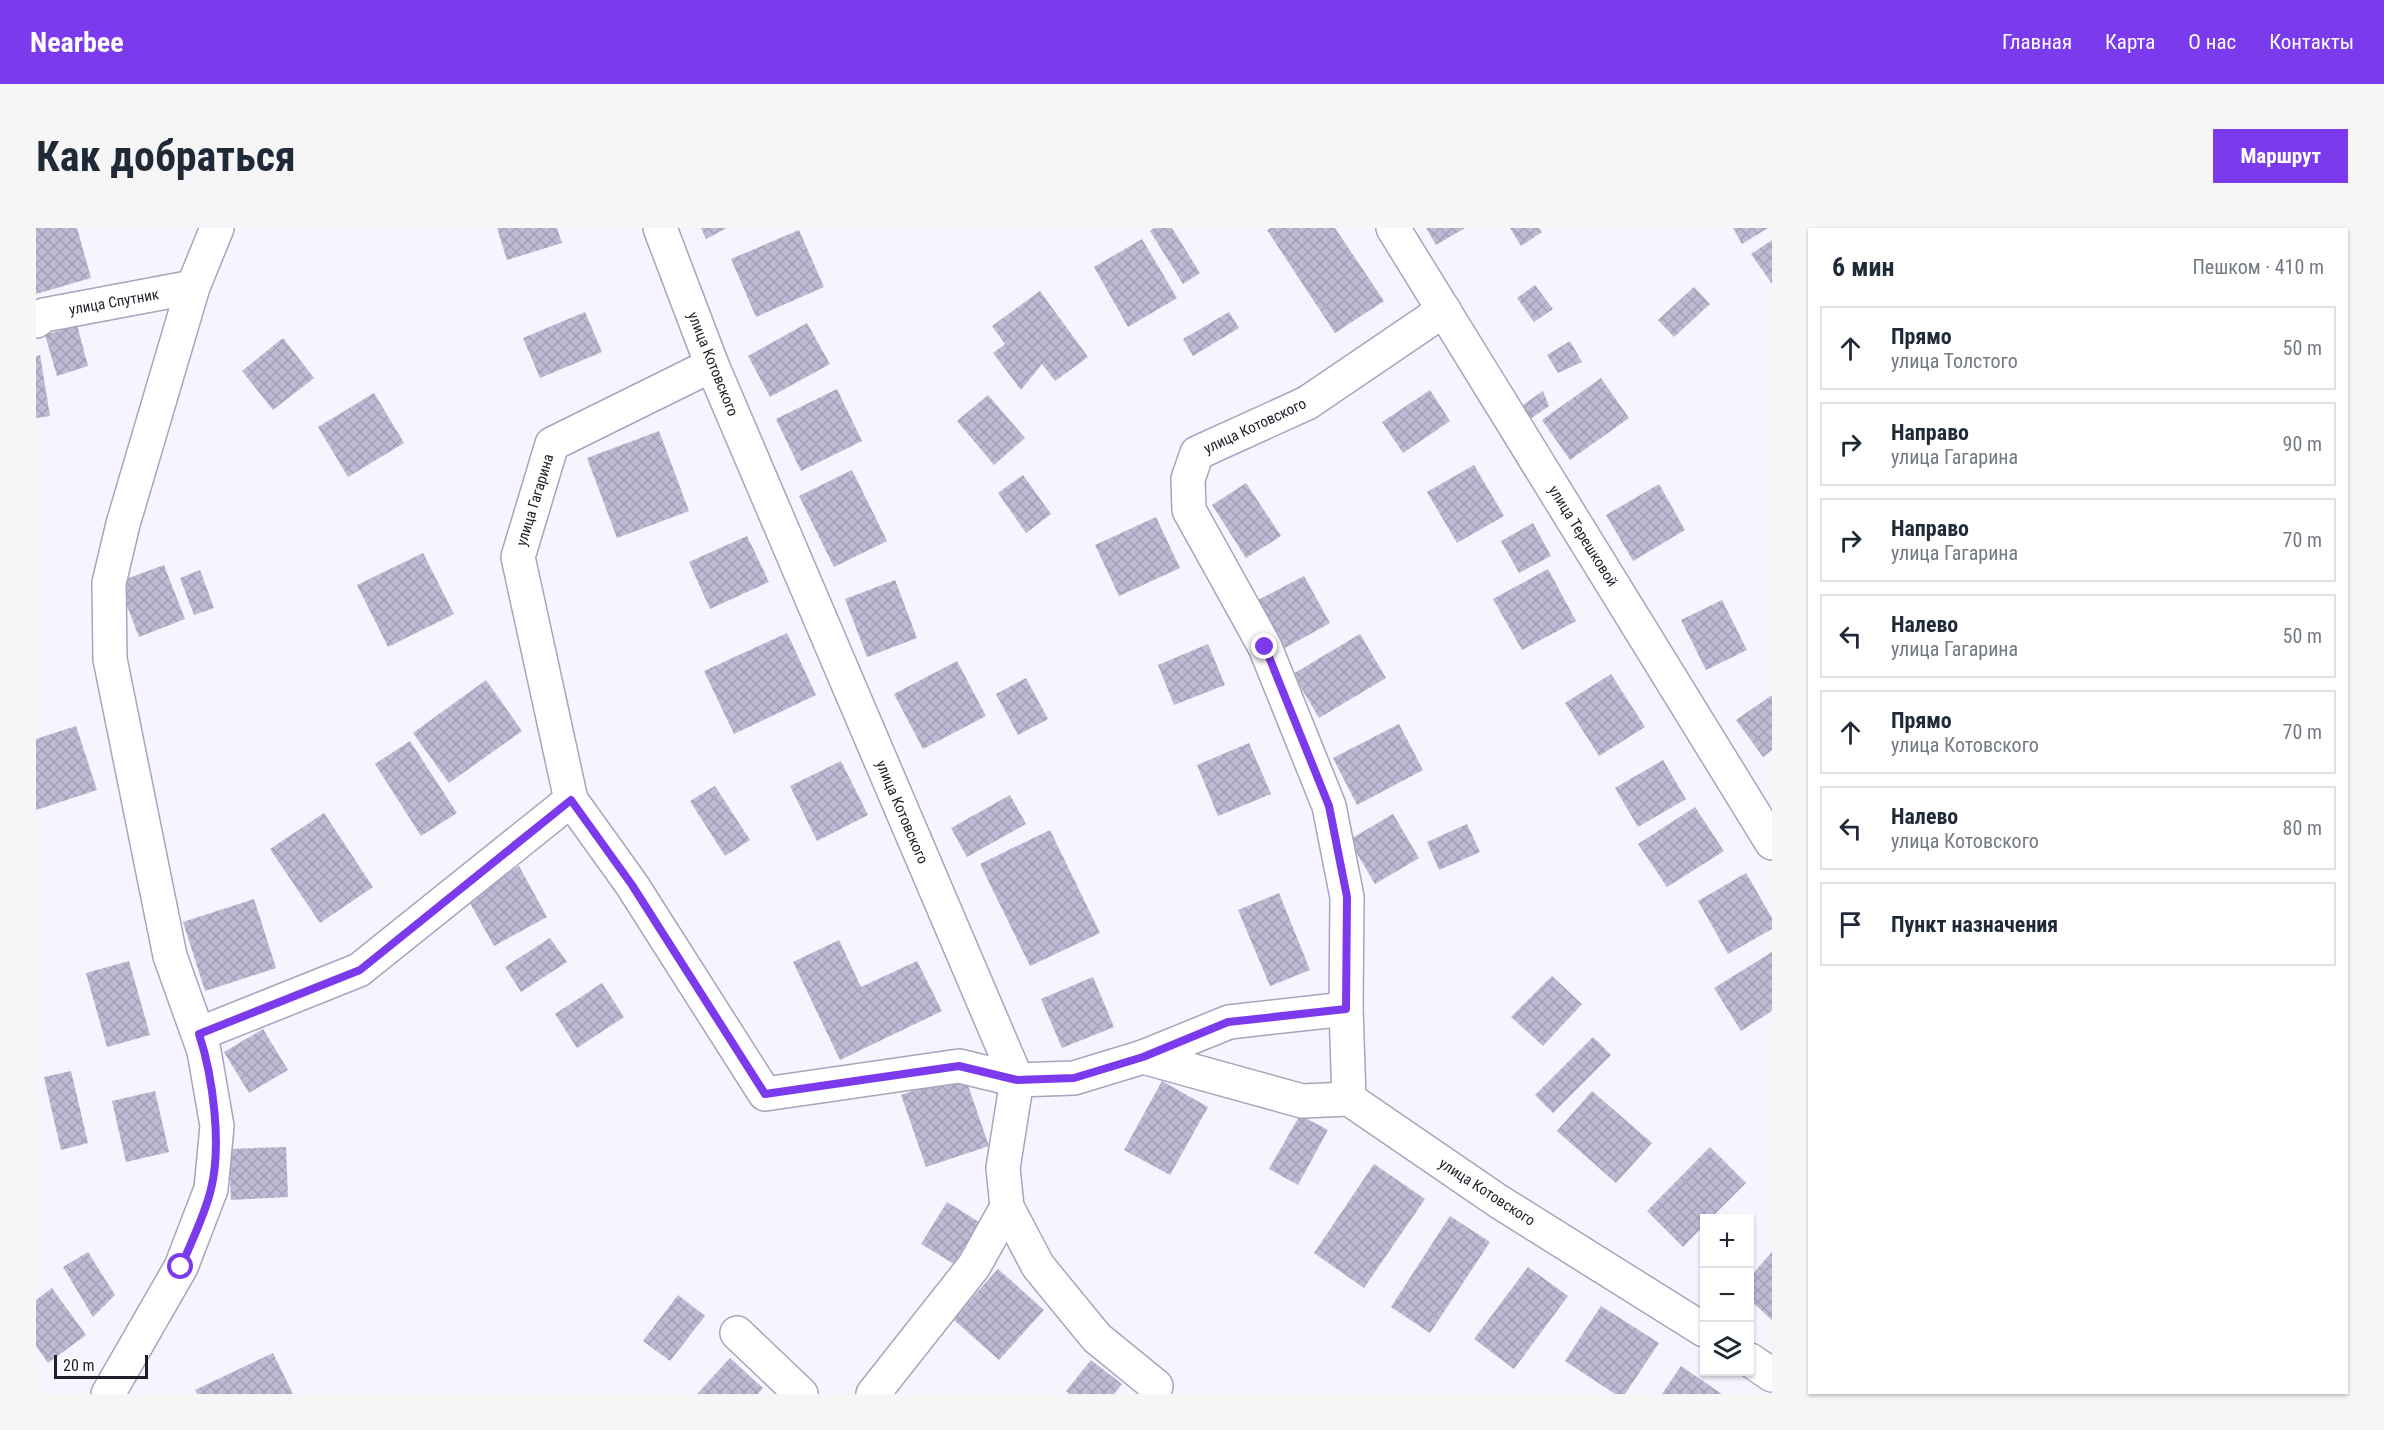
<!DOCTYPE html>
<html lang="ru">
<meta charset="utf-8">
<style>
body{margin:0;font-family:"Roboto Condensed",sans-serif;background:#f6f6f7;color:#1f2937}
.controls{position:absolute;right:18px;bottom:18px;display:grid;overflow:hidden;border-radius:0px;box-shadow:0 2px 4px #0004}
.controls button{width:54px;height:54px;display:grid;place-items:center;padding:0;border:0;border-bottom:2px solid #e0e1e3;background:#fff;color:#1f2937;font:30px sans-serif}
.scale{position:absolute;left:18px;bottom:15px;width:94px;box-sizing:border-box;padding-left:6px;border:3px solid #201e28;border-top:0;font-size:16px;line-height:21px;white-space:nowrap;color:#201e28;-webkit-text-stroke:4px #fff;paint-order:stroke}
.stop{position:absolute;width:18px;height:18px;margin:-14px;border:4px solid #7c3aed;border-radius:50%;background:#fff}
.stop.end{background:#7c3aed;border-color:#fff;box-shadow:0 2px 6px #0008}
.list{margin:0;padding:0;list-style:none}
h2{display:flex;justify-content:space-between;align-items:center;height:78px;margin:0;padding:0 24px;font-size:26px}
h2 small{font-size:20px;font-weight:400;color:#747a83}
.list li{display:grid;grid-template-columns:39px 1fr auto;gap:18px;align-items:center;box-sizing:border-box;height:84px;margin:0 12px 12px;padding:0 12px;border:2px solid #e0e1e3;border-radius:0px}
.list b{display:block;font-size:22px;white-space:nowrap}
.list p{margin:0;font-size:20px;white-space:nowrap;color:#747a83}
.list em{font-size:20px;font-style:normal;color:#747a83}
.icon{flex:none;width:33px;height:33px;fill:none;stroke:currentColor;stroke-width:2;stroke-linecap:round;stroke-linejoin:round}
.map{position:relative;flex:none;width:1736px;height:1166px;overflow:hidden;border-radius:0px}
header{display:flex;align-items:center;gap:36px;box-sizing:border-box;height:84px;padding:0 30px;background:#7c3aed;color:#fff}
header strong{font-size:28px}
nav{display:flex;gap:33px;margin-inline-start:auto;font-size:21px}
.intro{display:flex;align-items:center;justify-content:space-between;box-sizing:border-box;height:144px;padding:0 36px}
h1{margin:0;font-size:42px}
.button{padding:15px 27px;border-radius:0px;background:#7c3aed;color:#fff;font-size:21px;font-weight:700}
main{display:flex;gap:36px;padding:0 36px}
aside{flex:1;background:#fff;border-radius:0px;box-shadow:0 2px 4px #0004}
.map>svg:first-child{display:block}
.building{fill:url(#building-cross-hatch)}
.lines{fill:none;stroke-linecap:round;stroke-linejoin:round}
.minor-casing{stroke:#a9a3be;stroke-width:36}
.minor{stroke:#fff;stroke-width:33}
.route{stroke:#7c3aed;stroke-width:8}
.labels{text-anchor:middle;stroke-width:4.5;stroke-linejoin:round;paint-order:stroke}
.street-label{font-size:15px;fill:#201e28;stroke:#fff}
</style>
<header>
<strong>Nearbee</strong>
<nav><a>Главная</a><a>Карта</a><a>О нас</a><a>Контакты</a></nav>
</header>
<div class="intro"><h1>Как добраться</h1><a class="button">Маршрут</a></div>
<main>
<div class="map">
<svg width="1736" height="1166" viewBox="0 0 1736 1166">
<defs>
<pattern id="building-cross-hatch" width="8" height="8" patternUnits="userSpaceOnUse" patternTransform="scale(1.5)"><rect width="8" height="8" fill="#bfb9d4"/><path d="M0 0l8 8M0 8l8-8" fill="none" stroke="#a49fb6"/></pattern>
</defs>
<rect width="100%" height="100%" fill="#f6f4ff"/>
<!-- building -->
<g class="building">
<polygon points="0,0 41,0 55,50 0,66"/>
<polygon points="461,0 521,0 526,15 471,32"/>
<polygon points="665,0 691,0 670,11"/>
<polygon points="1118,0 1136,0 1164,45 1147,56 1114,3"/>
<polygon points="1234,0 1299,0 1348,73 1299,105 1231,2"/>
<polygon points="1390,0 1429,0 1400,17"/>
<polygon points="1474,0 1503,0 1506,4 1485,18"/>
<polygon points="1697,0 1732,0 1706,16"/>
<polygon points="763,2 788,59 720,89 695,31"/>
<polygon points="1106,11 1141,70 1092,99 1058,39"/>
<polygon points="1736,12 1736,56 1715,26"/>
<polygon points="1499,57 1517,81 1498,94 1481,70"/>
<polygon points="1658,59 1674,76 1638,109 1622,92"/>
<polygon points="1004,63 1052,129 1019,153 1006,136 985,162 957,125 969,116 956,98"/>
<polygon points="549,84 566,124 504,150 487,110"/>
<polygon points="1193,84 1203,100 1157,128 1147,111"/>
<polygon points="771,95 794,136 734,169 712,128"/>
<polygon points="41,97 52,138 21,148 9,107"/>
<polygon points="247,110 278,150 237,182 206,143"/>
<polygon points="1534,113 1546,134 1522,145 1511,127"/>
<polygon points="4,127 14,188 0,190 0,128"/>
<polygon points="1565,150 1593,190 1534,232 1506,192"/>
<polygon points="801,161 826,213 765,243 740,191"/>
<polygon points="1394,162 1414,193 1367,225 1346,194"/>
<polygon points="1507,163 1513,178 1493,192 1487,177"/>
<polygon points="338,165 368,215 312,249 282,199"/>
<polygon points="952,167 989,210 958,237 921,193"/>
<polygon points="623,203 653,283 581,310 551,230"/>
<polygon points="1438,237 1468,288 1421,315 1391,264"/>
<polygon points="816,242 851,313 798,339 763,268"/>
<polygon points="987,247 1015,286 990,305 962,265"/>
<polygon points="1210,255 1245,308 1210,330 1176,277"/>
<polygon points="1623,256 1649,302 1597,333 1570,287"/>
<polygon points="1120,289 1144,340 1083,368 1059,317"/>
<polygon points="1497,295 1515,328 1483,345 1465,313"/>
<polygon points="711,308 733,354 674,381 653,334"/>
<polygon points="387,325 418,386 352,419 321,357"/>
<polygon points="128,337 149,391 103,409 82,354"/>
<polygon points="1512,341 1540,393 1486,422 1457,371"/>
<polygon points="164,342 178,380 158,387 144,350"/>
<polygon points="1268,348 1294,395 1249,420 1222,372"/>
<polygon points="859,352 881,410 831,429 809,371"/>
<polygon points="1686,372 1711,422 1670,442 1645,392"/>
<polygon points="751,405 780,467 698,506 668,443"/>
<polygon points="1324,406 1350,450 1283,490 1257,446"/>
<polygon points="1172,416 1189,457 1138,477 1122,437"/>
<polygon points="921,433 950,488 887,521 858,466"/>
<polygon points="1575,446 1609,499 1563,528 1529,475"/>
<polygon points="990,450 1012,491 982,507 960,466"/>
<polygon points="450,452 486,503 413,555 377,505"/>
<polygon points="1736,467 1736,522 1727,529 1700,492"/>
<polygon points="1363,496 1387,542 1321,577 1297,530"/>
<polygon points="40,498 61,562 0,582 0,511"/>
<polygon points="374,513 421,585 385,608 339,536"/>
<polygon points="1213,515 1235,566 1182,588 1161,537"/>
<polygon points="1627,532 1650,571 1602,599 1579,560"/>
<polygon points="805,533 832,587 781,613 754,558"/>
<polygon points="679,558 714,612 689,628 654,573"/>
<polygon points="974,567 990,596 931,629 915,600"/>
<polygon points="1659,579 1688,623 1631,659 1602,616"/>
<polygon points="288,585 337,659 284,695 234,621"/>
<polygon points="1357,586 1383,630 1339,656 1313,612"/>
<polygon points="1431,596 1444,624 1403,642 1391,614"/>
<polygon points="1014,602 1064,705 994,738 944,636"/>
<polygon points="483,638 511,689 458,718 430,668"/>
<polygon points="1710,645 1736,690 1736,701 1692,726 1662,673"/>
<polygon points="1243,665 1274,742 1234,758 1202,682"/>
<polygon points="218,671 240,740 169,763 147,694"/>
<polygon points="514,710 531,734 485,764 469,739"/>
<polygon points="803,712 825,759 881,733 906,783 804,832 757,734"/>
<polygon points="1736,724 1736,783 1705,803 1678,760"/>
<polygon points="93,733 114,807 71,819 50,745"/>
<polygon points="1516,748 1546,776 1507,818 1475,789"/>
<polygon points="1057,749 1078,799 1026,820 1005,771"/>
<polygon points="566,755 588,789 541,820 519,786"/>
<polygon points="227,801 252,842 213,865 188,824"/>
<polygon points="1557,809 1575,827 1517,885 1499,867"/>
<polygon points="35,843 52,915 25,922 8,849"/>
<polygon points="928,846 953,918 890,939 865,867"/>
<polygon points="1126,853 1172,879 1134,947 1088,922"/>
<polygon points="119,863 133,924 90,934 76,873"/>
<polygon points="1556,863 1616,915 1580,955 1521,903"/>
<polygon points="1264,887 1292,902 1262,957 1233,941"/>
<polygon points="250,919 252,969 195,972 193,921"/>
<polygon points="1674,919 1710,955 1675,990 1668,990 1668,997 1647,1019 1611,983"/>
<polygon points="1338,936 1389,971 1328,1060 1278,1025"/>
<polygon points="911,974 943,994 918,1036 885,1016"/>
<polygon points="1414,988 1454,1014 1394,1105 1355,1079"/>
<polygon points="52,1024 79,1067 57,1089 27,1039"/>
<polygon points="1736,1024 1736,1092 1714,1072 1714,1049"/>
<polygon points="1492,1039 1532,1068 1478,1141 1438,1111"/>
<polygon points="962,1041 1008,1082 963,1132 917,1091"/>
<polygon points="16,1060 50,1107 12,1135 0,1118 0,1072"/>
<polygon points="642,1067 669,1088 634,1133 607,1113"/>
<polygon points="1565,1078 1623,1115 1589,1166 1579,1166 1529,1133"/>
<polygon points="237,1125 257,1166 161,1166 159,1162"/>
<polygon points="694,1130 727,1160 722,1166 661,1166"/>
<polygon points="1055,1132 1086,1156 1078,1166 1034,1166 1030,1163"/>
<polygon points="1645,1138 1686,1166 1626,1166"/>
</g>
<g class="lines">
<defs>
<g id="minor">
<polyline points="624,0 676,137 981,852"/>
<polyline points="1357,0 1736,615"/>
<polyline points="1408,82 1271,175 1161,225 1152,251 1153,282 1229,419 1293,578 1311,669 1310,781 1313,871 1462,973 1668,1102"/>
<polyline points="0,93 8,87 157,59"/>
<polyline points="535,572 596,657 729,866 923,838 981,852 1038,850 1107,829 1193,794 1310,781"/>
<polyline points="163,806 323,742 535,572 482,329 516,216 676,137"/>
<polyline points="1107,829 1266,873 1313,871"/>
<polyline points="981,852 967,940 971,979 1002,1038 1061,1110 1120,1158"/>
<polyline points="701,1105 765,1166"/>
<polyline points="1714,1132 1736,1147"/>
<polyline points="72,1166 145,1039 175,961 181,898 168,823 134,728 74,431 73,355 87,296 157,59 181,0"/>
<polyline points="837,1166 938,1038 971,979"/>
</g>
</defs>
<!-- minor casing -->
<use href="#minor" class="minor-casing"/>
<!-- minor -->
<use href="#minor" class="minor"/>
</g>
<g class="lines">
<!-- route -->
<path class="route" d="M145 1039C155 1014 169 987 175 961 186 917 177 849 163 806L324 742 535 572 596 657 729 866 923 838 981 852 1038 850 1107 829 1192 794 1310 781 1311 669 1293 578 1229 419"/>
</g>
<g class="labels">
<!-- street labels -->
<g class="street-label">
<text transform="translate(78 74) rotate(-10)" y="5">улица Спутник</text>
<text transform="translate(677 136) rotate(68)" y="5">улица Котовского</text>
<text transform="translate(1219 198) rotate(-25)" y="5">улица Котовского</text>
<text transform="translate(499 272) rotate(-73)" y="5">улица Гагарина</text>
<text transform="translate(1547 308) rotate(58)" y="5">улица Терешковой</text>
<text transform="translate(866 584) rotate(67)" y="5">улица Котовского</text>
<text transform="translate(1451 964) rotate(33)" y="5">улица Котовского</text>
</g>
</g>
</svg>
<div class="controls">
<button>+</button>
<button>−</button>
<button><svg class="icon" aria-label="layers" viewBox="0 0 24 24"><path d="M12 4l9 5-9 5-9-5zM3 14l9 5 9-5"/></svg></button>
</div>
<div class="scale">20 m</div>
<div class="stop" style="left:145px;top:1039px"></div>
<div class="stop end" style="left:1229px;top:419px"></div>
</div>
<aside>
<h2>6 мин<small>Пешком · 410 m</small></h2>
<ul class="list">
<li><svg class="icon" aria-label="ahead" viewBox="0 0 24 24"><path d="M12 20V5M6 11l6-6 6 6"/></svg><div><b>Прямо</b><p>улица Толстого</p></div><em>50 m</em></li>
<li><svg class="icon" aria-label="right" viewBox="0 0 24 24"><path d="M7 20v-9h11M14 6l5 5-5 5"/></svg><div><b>Направо</b><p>улица Гагарина</p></div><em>90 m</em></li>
<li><svg class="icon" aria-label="right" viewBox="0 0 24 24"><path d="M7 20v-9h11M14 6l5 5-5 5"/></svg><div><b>Направо</b><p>улица Гагарина</p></div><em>70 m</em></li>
<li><svg class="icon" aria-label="left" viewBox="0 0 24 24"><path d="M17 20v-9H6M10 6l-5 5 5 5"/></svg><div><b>Налево</b><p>улица Гагарина</p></div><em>50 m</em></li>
<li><svg class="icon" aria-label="ahead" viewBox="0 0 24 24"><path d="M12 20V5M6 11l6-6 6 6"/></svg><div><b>Прямо</b><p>улица Котовского</p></div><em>70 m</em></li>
<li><svg class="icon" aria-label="left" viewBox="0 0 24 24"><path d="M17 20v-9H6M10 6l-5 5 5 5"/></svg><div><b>Налево</b><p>улица Котовского</p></div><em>80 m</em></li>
<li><svg class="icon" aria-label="arrive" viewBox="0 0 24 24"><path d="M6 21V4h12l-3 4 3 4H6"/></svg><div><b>Пункт назначения</b></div></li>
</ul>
</aside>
</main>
